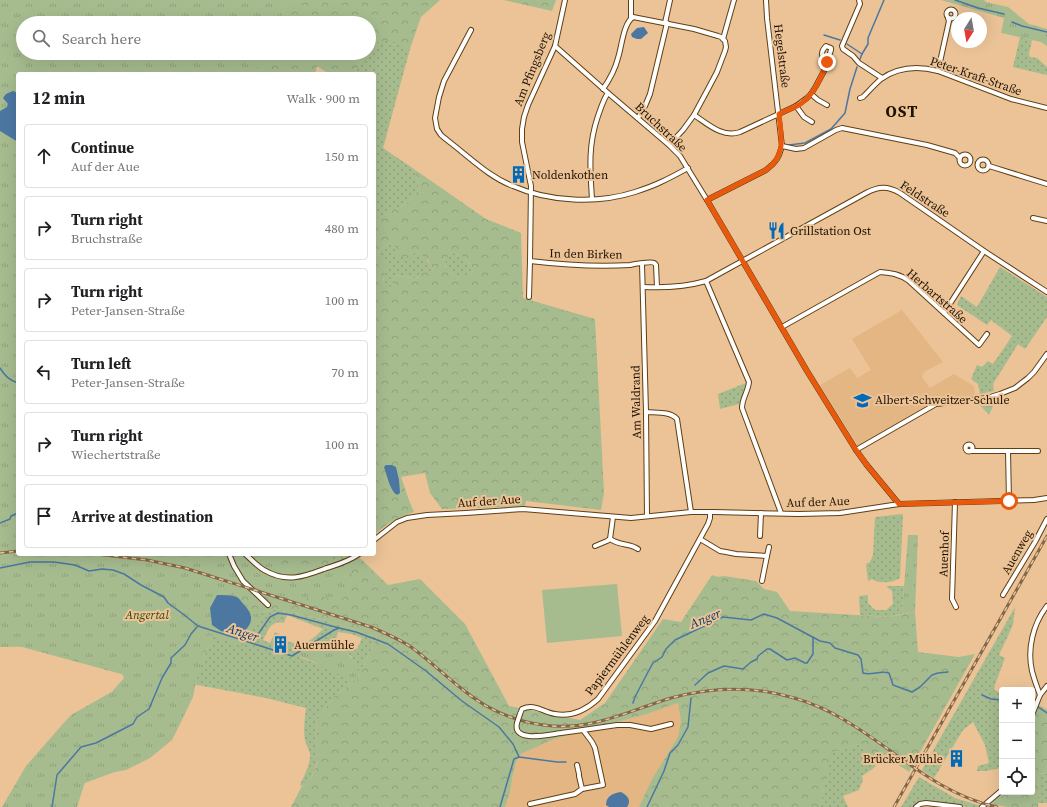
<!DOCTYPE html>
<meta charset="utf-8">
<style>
body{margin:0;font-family:"Source Serif 4",serif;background:#f6f6f6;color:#202124}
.controls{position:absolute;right:12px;bottom:12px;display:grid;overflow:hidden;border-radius:4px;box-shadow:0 4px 16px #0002}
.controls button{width:36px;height:36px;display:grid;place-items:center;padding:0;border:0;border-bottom:1px solid #e0e0e0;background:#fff;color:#202124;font:20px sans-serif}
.compass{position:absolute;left:951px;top:12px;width:36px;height:36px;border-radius:50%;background:#fff;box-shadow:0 4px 16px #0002;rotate:191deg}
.stop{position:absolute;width:12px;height:12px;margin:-9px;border:3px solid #ea580c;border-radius:50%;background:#fff}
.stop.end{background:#ea580c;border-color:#fff;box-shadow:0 1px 4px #0008}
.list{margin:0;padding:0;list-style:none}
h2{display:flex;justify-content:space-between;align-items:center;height:52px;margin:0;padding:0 16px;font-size:17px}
h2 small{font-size:13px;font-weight:400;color:#757577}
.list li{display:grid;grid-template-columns:26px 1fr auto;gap:12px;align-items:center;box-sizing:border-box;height:64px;margin:0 8px 8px;padding:0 8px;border:1px solid #e0e0e0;border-radius:4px}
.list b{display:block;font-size:15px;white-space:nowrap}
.list p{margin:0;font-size:13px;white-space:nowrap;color:#757577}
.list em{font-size:13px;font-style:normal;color:#757577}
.icon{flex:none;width:22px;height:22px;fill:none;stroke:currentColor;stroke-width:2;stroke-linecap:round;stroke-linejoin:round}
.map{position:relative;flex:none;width:1047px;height:807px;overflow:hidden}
.search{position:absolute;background:#fff;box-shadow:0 4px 16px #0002;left:16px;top:16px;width:360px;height:44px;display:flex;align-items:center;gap:10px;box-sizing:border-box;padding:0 14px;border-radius:22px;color:#757577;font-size:15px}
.panel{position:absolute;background:#fff;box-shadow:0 4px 16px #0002;left:16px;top:72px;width:360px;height:484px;border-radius:4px}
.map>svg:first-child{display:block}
.built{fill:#e3b684}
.grass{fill:url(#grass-dots);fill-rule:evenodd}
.forest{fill:url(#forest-crowns);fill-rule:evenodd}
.park{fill:url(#park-tufts)}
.garden{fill:#a6bc8f}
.water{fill:#4c77a1}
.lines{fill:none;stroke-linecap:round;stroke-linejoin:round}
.stream{stroke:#4c77a1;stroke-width:1.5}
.minor-casing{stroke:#613f13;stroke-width:6}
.minor{stroke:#fff;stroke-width:4}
.rail-casing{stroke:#82674a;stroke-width:3}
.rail{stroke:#ebc397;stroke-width:1.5;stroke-dasharray:4.5;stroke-linecap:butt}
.minor-bridge-casing{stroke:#613f13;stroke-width:6;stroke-linecap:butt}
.minor-bridge{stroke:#fff;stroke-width:4}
.route{stroke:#ea580c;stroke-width:5}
.labels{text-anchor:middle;stroke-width:4;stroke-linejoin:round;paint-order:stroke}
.street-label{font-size:12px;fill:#201202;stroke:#ebc397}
.poi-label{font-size:12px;fill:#201202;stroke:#ebc397;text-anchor:start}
.park-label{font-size:12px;font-style:italic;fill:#30480c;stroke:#ebc397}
.water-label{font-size:13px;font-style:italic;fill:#0d3f69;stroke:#ebc397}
.district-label{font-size:16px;font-weight:bold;letter-spacing:1px;fill:#201202;stroke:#ebc397}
</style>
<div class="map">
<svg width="1047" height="807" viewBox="0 0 1047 807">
<defs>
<pattern id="grass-dots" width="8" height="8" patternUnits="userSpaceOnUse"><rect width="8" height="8" fill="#a6bc8f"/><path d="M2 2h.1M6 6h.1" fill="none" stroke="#8fa17a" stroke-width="1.8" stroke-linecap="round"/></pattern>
<pattern id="forest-crowns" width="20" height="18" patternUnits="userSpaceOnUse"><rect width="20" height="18" fill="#a6bc8f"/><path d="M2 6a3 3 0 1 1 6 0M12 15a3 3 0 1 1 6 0" fill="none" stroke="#8fa17a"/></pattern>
<pattern id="park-tufts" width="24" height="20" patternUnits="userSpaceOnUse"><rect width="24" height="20" fill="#a6bc8f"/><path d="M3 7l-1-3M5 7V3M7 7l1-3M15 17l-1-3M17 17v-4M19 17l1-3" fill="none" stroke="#8fa17a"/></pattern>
</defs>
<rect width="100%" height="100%" fill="#ebc397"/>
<!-- built -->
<g class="built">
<polygon points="902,310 943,362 924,372 922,377 930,388 954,374 974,386 975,395 931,403 858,446 820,385 850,368 857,378 871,370 852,339"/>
<polygon points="678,703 681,721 678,737 652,779 639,807 505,807 510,792 513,774 516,762 521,754 554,739 647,714"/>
</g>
<!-- grass -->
<g class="grass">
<polygon points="1020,37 1032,40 1029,54 1030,57 1037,58 1047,67 1047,75 1013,67"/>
<polygon points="387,40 398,42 410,49 383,148 414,169 419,184 417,192 406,204 374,220 374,74 355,74 365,53 369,53 369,43"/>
<path d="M390 243C400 250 408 247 417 251 425 255 429 262 433 270L430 272H419V275L417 279 407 277 396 275 392 289 384 282 383 275 377 256 381 249Z"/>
<path d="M452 252C465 259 470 258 473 273L467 278 455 276 446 270 445 260Z"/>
<polygon points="1000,267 1047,297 1047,317 1025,349 1018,344 993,384 994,391 980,394 978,384 971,379 977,365 982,367 988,361 993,364 1012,336 991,320 987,325 957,305 961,296 977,307"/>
<polygon points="746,383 745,387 739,404 720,409 718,394"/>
<path d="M903 514 900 578C893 583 879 584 872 579L868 581 866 564 870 562 873 555 875 517Z"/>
<polygon points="333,554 354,554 346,559 333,564"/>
<polygon points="886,586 904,586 902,614 889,617 860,615 859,596 868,595 868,603 875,610 886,610 893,604 892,591"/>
<polygon points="1015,607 1013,625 999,655 1005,658 995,685 994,690 1002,693 1002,768 985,771 977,771 978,766 989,763 985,745 973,722 963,730 934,778 922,770"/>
<path d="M277 609 325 620 377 637 357 680 334 696 316 722 318 761 309 783 302 786 300 785C304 776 309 767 310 758 311 750 306 747 305 740 303 730 305 718 306 708L266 698 192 684 213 636 241 643 262 612ZM287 615 323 629C314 638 307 644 294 646V643L286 641 285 643 281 642 283 636 275 632 270 643 263 640C268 631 271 619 284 623ZM338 632 351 634 362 638 357 649 338 644 339 640 336 639ZM327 639 353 658 325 667 300 657Z"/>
<polygon points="859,744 878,762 874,768 862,776 863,780 859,790 843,796 848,807 820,807 831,752"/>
<polygon points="1039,773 1047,774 1047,803 1038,803"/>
<polygon points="919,777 955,798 981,806 980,807 969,807 927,802 915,807 901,807"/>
</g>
<!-- forest -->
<g class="forest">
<path d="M48 0H440L421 17 410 49C392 39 389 40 370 43L369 44V23H41Z"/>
<polygon points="504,0 556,0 552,11"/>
<polygon points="27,53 365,53 355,74 329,74 317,66 315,74 18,74 0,98"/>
<path d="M414 169 486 219 521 233 523 298 595 319 604 493 601 510 526 501 525 506 476 508 442 509 430 493 425 473 401 477 409 500 414 512C397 517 388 523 374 535V220L406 204 417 192 419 184ZM390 243 396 247V255L410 259 416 251 428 260 433 270 430 272H418L419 275 417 279 407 277 396 275 392 288 384 282 383 275 388 267 377 256 381 249ZM452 252C465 259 470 258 473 273L467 277 455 276 446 270 445 260Z"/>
<polygon points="18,554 269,575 348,563 359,557 388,585 420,579 465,624 509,706 580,720 605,703 663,619 681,622 712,575 718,577 724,576 756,581 764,589 777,592 790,611 889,617 915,612 918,652 959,657 975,654 909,772 884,755 878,762 859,744 832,752 820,807 639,807 652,779 678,737 681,721 678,703 647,714 554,739 521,754 516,762 513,774 510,792 505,807 291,807 302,786 309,783 318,762 316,722 334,696 357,680 377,637 325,620 277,609 262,612 241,643 213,636 192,684 128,767 85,783 2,807 26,766 71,715 136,678 22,647 0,646"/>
<polygon points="248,554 333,554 333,564 316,571 299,575"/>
<polygon points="1037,704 1047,710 1047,774 1039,773 1038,807 1007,807 991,804 1002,792 1032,792 1032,717"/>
</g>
<!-- park -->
<g class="park">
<polygon points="0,0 292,0 276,23 23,23 23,53 258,53 257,74 18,74 18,554 263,554 265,558 280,565 293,568 308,568 327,565 351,563 351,589 339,602 309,592 305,603 250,586 233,594 260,616 243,646 206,634 200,673 197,676 193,697 179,726 172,740 150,758 126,770 92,776 86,779 77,807 2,807 17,788 23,775 40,751 63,724 76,714 110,694 124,678 120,669 23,646 0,647"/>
<polygon points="941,0 984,0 986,2 1008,7 1029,24 1047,29 1047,46 1041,42 1001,33 1004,18"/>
<polygon points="995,402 989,415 979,404"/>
<polygon points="908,535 918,535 915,612 902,614"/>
<path d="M327 639C335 645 368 664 355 677 353 678 351 679 349 680L325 667 300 656Z"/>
</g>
<!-- garden -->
<polygon class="garden" points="617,584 622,636 547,643 542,590"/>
<!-- water -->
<g class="water">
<polygon points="644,27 648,33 641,39 637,39 632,37 631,34 637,28"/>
<polygon points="13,91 18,93 18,142 0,131 0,111 7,107 8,104 3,98 6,94"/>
<path d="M386 465H392L396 467 399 480 400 493 397 495C390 491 387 475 384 467Z"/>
<path d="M217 595C223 595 231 595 237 597 240 599 243 604 246 607 256 619 250 627 239 636L221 631 212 625 210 608Z"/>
<path d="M621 792C627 795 632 800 627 807H609L606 805C606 796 613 793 621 792Z"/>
</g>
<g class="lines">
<!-- stream -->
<g class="stream">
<polyline points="955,0 978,8 1004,14"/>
<polyline points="1012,22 1022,26 1047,32"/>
<polyline points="824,35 840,40"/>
<polyline points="847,44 862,54 868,44 868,38 884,0"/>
<polyline points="860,59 862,54"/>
<polyline points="789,145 805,143 831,129 845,113 850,89 857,67"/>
<path d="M0 368C5 376 9 380 18 383"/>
<polyline points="0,523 10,519 11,516 18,513"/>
<polyline points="0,568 30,562 54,562 75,565 89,571 102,569 113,570 124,574 141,585 164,597 168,603 183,614 198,626 292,656 334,630 339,628 356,632 388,644 426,671 462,701 499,727 513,744 519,757"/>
<polyline points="252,643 270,617 278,613 291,615 339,628"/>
<polyline points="695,685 708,673 724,666 743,669 751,662 757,659 758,656 767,649 770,649 787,660 795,658 805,663 807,663 813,654 813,637"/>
<polyline points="982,695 991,699 1002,700"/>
<path d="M633 703 635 697 648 672 653 663 662 657 666 649 675 640 723 617 751 620 764 614 777 618 820 641 830 643 835 648 858 655 861 659 863 673C872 676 880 670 889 673L893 685 912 692 920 687 932 675 938 673 948 672"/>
<polyline points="1038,707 1047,713"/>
<polyline points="52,807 57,775 81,747 96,743 133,724 137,717 149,709 162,678 171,663 171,658 185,645 191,634 197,627"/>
<polyline points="500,807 514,759 519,757 557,762 566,762"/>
<polyline points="647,807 664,771 670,753 678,745 688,727 691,698"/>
</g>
<defs>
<g id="minor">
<path d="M565 0 555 46 528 105 524 117 522 129V142L531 186 530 261C564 265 595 267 630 265 634 264 652 261 654 263 655 263 656 265 656 265L657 287"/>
<polyline points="859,0 860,4 842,46 843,49 853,56 859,63 882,78"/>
<circle cx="951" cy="14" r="4.5"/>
<polyline points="631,18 631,0"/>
<polyline points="665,23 670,0"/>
<path d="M471 30 444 81 439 97 435 118 437 129 441 135C448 141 455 146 462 152 478 165 494 179 513 186 549 202 598 204 635 192 644 189 653 186 661 182 670 178 679 173 688 168"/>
<polyline points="723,39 734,0"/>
<polyline points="555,46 608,93 669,145 680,156 707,200 807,371 856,450 866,464 899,504"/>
<polyline points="938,71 949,21 948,18"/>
<path d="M603 89C610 79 615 70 618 58 622 46 623 24 633 17L694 29 718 36 721 37 725 41 726 47 725 51 717 72 708 89 694 115 683 130 669 145"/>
<polyline points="811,94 818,100 827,105"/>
<path d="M860 98 863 97C869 91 874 85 881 79 898 67 919 66 938 71L1011 99 1047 108"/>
<polyline points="796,106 804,117 812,122"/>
<path d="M694 115C708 124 722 138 740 132L796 106 807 98 811 94 816 86 824 71 831 50V48L826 46C820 52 821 57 827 62"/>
<polyline points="638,118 645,106 650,94 667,23"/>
<polyline points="782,146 796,149 804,148 836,130 842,128 927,145 955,153 960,158"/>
<circle cx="965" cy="160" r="5.5"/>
<circle cx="983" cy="165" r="5.5"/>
<polyline points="989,166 1047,184"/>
<path d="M592 199C590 169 588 145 598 116 601 108 603 100 608 93"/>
<polyline points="707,200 766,170 773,164 777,159 779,155 782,146 767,18 766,0"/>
<polyline points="1033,218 1047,221"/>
<polyline points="642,264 646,412 647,516"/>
<path d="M706 281 749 382C748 392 742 398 742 408L781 513"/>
<path d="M643 287C664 288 685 287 706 281L866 193C879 186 888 186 900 193L984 251 1047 292"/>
<polyline points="529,297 530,261"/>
<polyline points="944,313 984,251"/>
<path d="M782 327 880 272C891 273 900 274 909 281L979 345 987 334"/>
<path d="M646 412C656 413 670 411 677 419L691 512"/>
<circle cx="969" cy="448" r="3.5"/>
<polyline points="856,450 936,404 987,398 1000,394 1015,388 1028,378 1034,372 1047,354"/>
<polyline points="969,451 1038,451"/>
<polyline points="1008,451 1009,501"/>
<polyline points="955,502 952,599 956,607"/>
<polyline points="760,536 761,513"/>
<path d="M610 539C620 546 630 543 638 549"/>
<polyline points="700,539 720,551 726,552 736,554 767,556 769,547"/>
<polyline points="374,540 397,522 407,518 427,515 466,513 523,509 631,518 691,512 714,512 799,514 840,513 899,504 1034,500 1047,498"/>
<polyline points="595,546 607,541 610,539 613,517"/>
<polyline points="229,554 234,566 243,581 268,605"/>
<path d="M245 554C251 559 257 566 264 570 286 583 303 577 324 569 336 565 348 562 359 554"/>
<polyline points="762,581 767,556"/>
<polyline points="1003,595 1035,542 1047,519"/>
<path d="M1040 695C1037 687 1034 679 1032 671 1027 649 1033 624 1047 606"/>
<path d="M520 714 522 709C535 703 542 712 555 714 571 717 586 710 598 699L655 621 708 524 710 518V512"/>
<polyline points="1032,715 1040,695 1047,686"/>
<path d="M517 723C512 744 551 734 561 733 568 732 576 731 583 730L592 742 595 748 603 785 582 789 575 794 530 804"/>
<polyline points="583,730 617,725 630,725 651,729 671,724"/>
<polyline points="577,765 579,774"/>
<polyline points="579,776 582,789"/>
<polyline points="916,807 920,804 926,803 960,807"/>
<polyline points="982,807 1002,790"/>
</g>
</defs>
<!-- minor casing -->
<use href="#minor" class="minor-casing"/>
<!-- minor -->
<use href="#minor" class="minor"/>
<defs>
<g id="rail">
<polyline points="0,553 18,551"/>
<path d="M96 554 147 560 185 568 371 627C385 633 399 639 411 647 429 660 445 676 462 689 486 709 513 721 543 725 590 732 628 711 671 698 711 687 754 686 794 698 871 719 918 790 997 807"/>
<polyline points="894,807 1047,536"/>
</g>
</defs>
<!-- rail casing -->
<use href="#rail" class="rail-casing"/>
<!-- rail -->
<use href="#rail" class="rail"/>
<defs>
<polyline id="minor-bridge" points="517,723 520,714"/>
</defs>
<!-- minor-bridge casing -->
<use href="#minor-bridge" class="minor-bridge-casing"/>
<!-- minor-bridge -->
<use href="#minor-bridge" class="minor-bridge"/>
</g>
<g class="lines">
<!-- route -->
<path class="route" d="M827 62C821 79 813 97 797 106 791 109 785 111 779 114 781 137 787 155 766 170L707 200 807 371 856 450 866 464 899 504 1009 501"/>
</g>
<!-- icons -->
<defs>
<symbol id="building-bare" viewBox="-9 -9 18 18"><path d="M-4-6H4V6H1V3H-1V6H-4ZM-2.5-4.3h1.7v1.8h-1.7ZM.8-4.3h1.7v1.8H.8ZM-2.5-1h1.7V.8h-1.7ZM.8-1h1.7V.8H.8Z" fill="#006ab6" stroke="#ebc397" stroke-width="2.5" paint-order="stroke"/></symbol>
<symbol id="restaurant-bare" viewBox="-9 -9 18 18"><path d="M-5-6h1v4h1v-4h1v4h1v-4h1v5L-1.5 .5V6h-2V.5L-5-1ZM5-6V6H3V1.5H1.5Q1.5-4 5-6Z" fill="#006ab6" stroke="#ebc397" stroke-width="2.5" paint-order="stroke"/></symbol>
<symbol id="school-bare" viewBox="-9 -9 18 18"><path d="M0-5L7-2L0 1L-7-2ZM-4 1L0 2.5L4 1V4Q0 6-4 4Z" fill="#006ab6" stroke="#ebc397" stroke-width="2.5" paint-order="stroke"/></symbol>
</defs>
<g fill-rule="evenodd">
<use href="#building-bare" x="506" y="162" width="25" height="25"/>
<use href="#restaurant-bare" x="764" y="218" width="25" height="25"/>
<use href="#school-bare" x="850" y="388" width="25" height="25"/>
<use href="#building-bare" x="268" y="632" width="25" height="25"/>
<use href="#building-bare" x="944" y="746" width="25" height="25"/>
</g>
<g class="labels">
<!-- street labels -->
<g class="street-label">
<text transform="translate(782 56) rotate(83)" y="4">Hegelstraße</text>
<text transform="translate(532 69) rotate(-68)" y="4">Am Pfingsberg</text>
<text transform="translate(976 76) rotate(19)" y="4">Peter-Kraft-Straße</text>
<text transform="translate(661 127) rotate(43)" y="4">Bruchstraße</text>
<text transform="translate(925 199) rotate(33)" y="4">Feldstraße</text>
<text transform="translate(586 254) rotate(1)" y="4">In den Birken</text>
<text transform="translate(937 296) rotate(41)" y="4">Herbartstraße</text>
<text transform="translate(636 402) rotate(-91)" y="4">Am Waldrand</text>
<text transform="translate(489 501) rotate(-4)" y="4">Auf der Aue</text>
<text transform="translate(818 502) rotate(-2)" y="4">Auf der Aue</text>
<text transform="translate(1017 552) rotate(-60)" y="4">Auenweg</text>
<text transform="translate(944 554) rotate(-88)" y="4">Auenhof</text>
<text transform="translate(617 655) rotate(-53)" y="4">Papiermühlenweg</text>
</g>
<!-- poi labels -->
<g class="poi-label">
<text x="532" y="179">Noldenkothen</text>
<text x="790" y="235">Grillstation Ost</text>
<text x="875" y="404">Albert-Schweitzer-Schule</text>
<text x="294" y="649">Auermühle</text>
<text x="943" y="763" text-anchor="end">Brücker Mühle</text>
</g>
<!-- park labels -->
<g class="park-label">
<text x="147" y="619">Angertal</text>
</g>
<!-- water labels -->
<g class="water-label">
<text transform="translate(705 618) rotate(-22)" y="5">Anger</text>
<text transform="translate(243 632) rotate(18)" y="5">Anger</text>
</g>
<!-- district labels -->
<g class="district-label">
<text x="902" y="117">OST</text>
</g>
</g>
</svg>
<div class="controls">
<button>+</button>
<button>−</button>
<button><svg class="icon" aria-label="locate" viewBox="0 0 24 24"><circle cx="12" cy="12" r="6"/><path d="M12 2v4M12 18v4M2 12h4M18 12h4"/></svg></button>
</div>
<svg class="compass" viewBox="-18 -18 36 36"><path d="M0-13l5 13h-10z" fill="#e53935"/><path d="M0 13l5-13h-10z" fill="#757577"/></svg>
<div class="stop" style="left:1009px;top:501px"></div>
<div class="stop end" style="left:827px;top:62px"></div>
<div class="search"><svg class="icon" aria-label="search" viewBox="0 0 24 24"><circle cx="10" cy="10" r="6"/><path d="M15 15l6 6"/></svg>Search here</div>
<section class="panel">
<h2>12 min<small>Walk · 900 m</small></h2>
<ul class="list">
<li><svg class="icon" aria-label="ahead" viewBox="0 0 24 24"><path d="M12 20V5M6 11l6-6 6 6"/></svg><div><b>Continue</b><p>Auf der Aue</p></div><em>150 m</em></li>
<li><svg class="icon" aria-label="right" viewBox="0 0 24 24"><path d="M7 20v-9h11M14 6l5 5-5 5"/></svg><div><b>Turn right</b><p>Bruchstraße</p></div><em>480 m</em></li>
<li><svg class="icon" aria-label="right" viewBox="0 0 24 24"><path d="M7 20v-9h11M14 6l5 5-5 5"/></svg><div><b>Turn right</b><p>Peter-Jansen-Straße</p></div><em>100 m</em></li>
<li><svg class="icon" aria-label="left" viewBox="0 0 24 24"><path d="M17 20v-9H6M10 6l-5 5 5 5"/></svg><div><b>Turn left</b><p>Peter-Jansen-Straße</p></div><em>70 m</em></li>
<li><svg class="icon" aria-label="right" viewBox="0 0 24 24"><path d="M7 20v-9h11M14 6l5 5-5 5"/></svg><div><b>Turn right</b><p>Wiechertstraße</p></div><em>100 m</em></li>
<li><svg class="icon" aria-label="arrive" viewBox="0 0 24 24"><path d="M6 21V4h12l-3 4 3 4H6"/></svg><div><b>Arrive at destination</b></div></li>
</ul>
</section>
</div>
